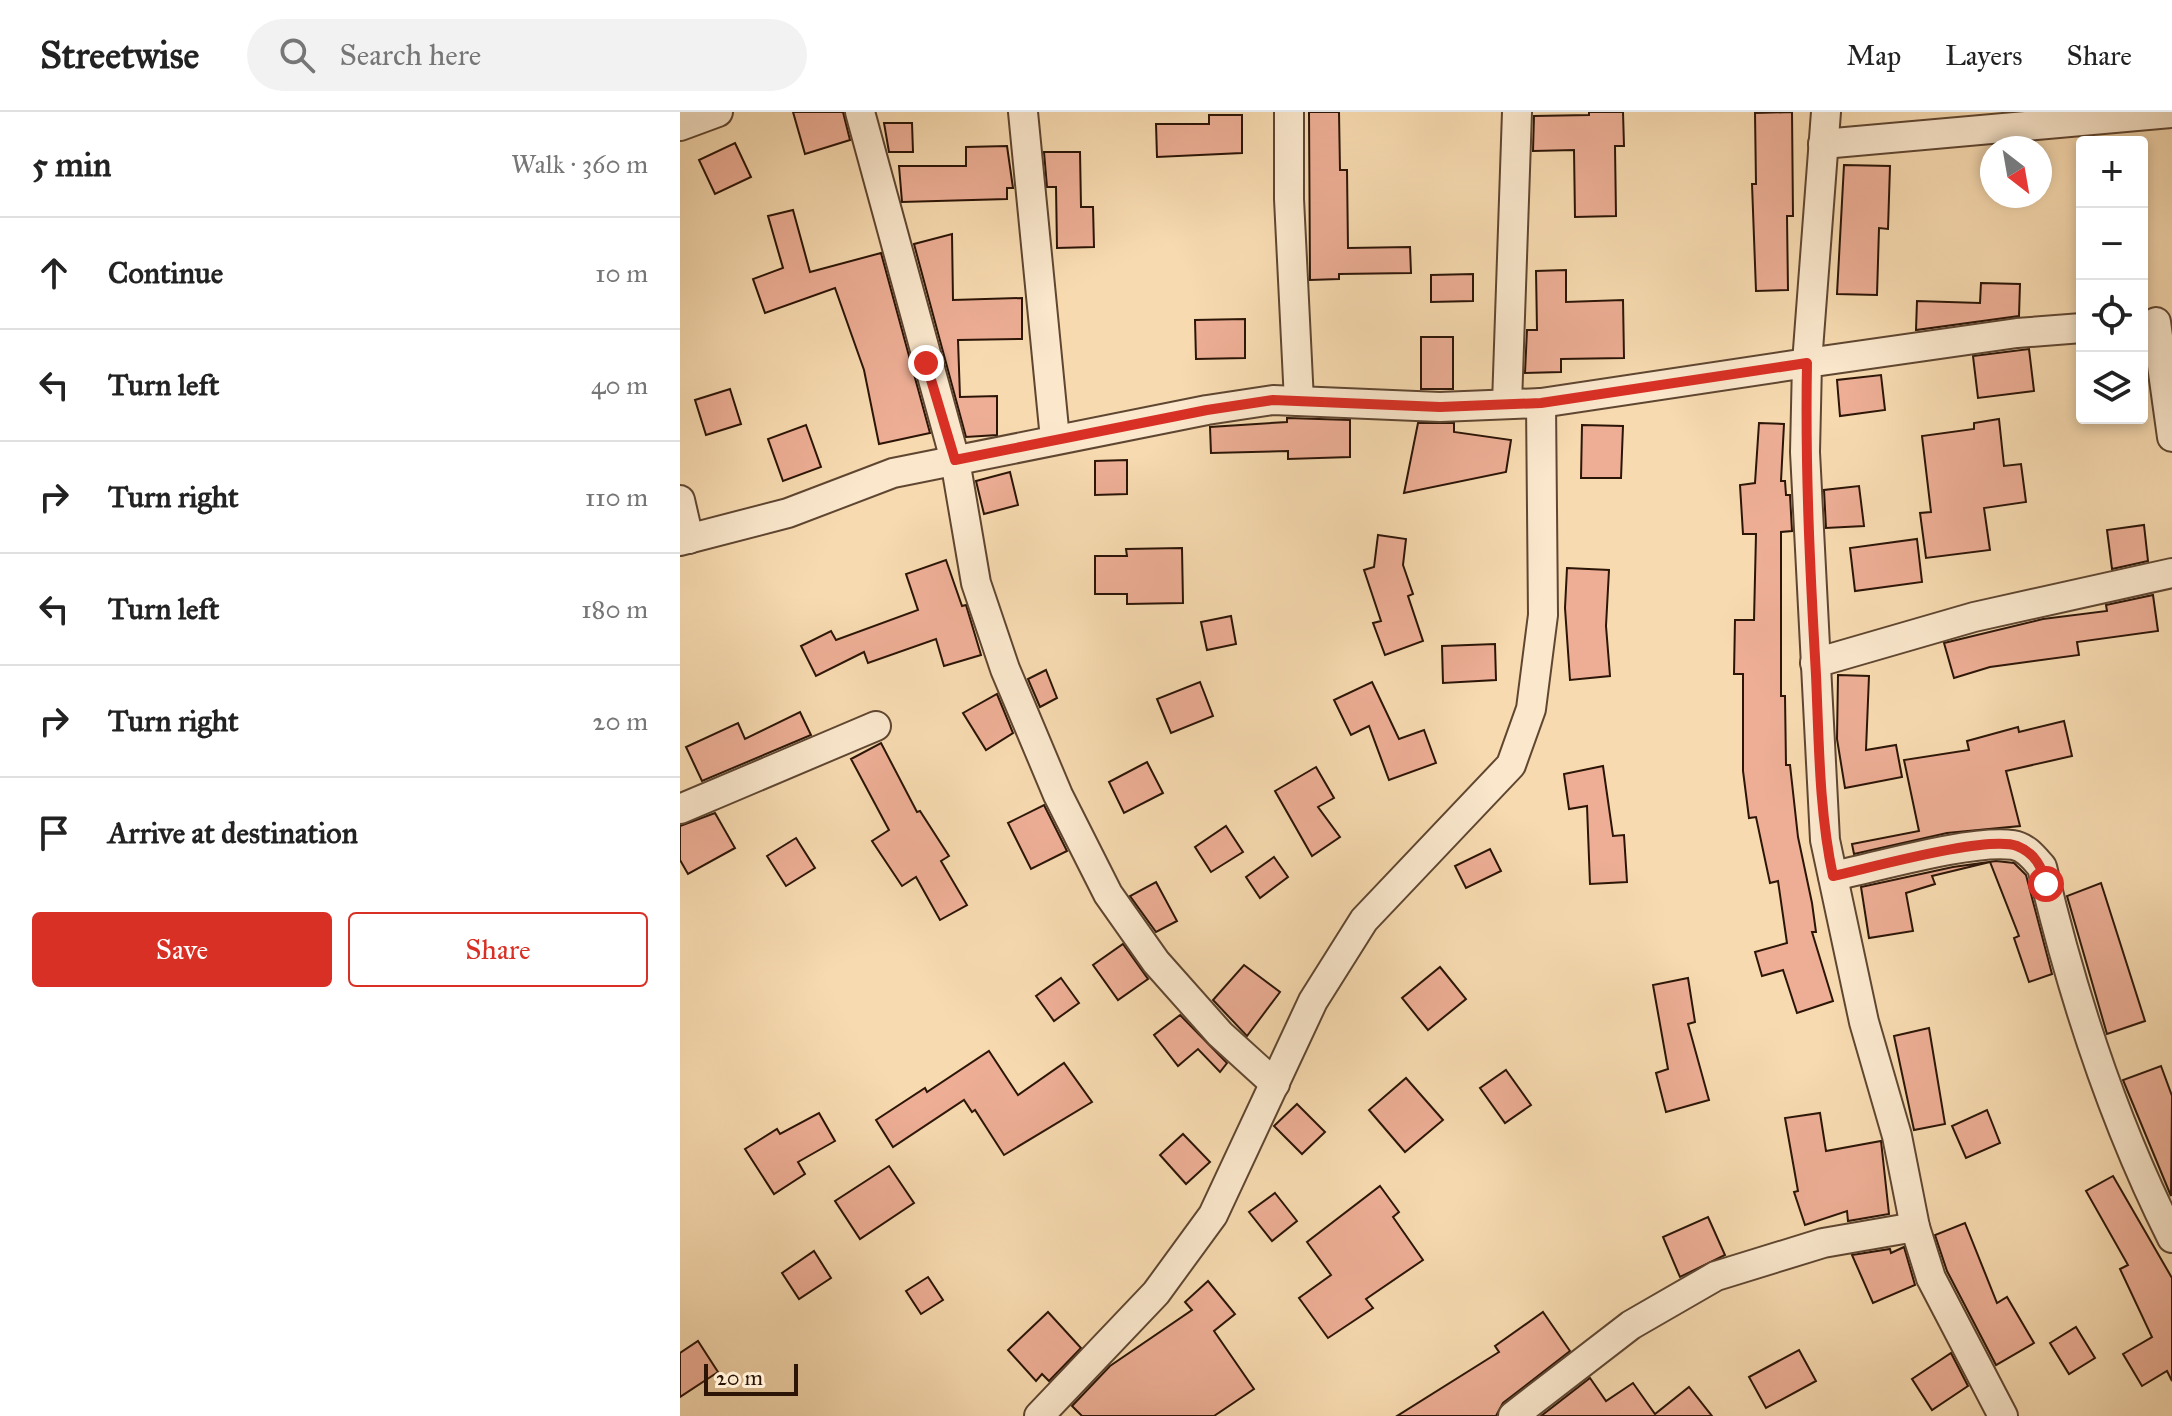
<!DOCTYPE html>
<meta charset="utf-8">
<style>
body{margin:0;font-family:"IM FELL Great Primer",serif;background:#f2f2f2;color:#222}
.controls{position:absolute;right:24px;top:24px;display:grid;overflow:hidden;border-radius:8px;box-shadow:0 4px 12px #0003}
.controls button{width:72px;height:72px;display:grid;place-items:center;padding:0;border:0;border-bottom:2px solid #e0e0e0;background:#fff;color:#222;font:40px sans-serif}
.compass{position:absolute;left:1300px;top:24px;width:72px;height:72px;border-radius:50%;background:#fff;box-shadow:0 4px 12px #0003;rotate:149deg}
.scale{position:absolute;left:24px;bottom:20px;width:94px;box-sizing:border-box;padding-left:8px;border:4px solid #2c1507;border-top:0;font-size:22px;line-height:28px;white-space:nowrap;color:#2c1507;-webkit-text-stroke:6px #fae7cc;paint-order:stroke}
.stop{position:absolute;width:24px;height:24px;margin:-18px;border:6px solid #d93025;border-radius:50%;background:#fff}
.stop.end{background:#d93025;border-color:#fff;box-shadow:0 2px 8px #0008}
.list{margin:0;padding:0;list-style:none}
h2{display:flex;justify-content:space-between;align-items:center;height:104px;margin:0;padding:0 32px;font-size:34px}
h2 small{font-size:26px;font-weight:400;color:#767676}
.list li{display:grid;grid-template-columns:52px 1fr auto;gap:24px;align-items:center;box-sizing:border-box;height:112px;padding:0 32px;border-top:2px solid #e0e0e0}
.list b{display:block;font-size:30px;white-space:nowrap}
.list em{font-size:26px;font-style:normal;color:#767676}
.actions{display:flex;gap:16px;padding:24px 32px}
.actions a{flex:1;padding:18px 0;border:2px solid #d93025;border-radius:8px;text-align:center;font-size:28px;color:#d93025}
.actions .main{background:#d93025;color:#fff}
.icon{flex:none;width:44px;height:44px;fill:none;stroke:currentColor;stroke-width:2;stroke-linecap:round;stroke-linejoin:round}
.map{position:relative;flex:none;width:1492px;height:1304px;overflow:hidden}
header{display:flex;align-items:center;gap:48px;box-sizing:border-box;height:112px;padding:0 40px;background:#fff;border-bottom:2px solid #e0e0e0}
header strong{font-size:38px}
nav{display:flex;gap:44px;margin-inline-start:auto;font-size:28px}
.search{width:560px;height:72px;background:#f2f2f2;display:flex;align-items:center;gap:20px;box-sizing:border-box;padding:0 28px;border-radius:44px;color:#767676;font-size:30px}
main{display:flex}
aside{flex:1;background:#fff}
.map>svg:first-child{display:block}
.building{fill:#edae95;stroke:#2c1507;stroke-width:2}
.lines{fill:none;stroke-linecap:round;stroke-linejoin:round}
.street-casing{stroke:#5f4631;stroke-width:32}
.street{stroke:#fae7cc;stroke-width:28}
.route{stroke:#d93025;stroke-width:10}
</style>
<header>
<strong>Streetwise</strong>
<div class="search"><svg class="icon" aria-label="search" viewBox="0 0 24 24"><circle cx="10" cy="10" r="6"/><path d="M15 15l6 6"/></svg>Search here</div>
<nav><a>Map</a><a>Layers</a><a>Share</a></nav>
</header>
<main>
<aside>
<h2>5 min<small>Walk · 360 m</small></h2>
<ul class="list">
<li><svg class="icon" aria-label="ahead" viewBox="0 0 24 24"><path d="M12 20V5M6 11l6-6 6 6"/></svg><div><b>Continue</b></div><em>10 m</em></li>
<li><svg class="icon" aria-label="left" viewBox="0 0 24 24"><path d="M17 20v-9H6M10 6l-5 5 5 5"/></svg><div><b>Turn left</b></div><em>40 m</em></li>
<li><svg class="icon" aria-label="right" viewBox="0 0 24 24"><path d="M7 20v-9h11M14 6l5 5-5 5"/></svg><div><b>Turn right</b></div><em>110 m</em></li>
<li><svg class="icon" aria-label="left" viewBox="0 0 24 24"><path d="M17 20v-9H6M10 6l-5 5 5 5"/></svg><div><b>Turn left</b></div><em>180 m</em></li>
<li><svg class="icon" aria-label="right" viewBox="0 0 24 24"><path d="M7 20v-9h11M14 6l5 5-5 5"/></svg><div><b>Turn right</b></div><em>20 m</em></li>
<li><svg class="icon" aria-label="arrive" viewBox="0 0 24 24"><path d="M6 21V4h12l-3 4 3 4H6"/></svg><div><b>Arrive at destination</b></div></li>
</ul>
<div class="actions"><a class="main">Save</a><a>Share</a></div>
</aside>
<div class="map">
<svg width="1492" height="1304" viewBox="0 0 1492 1304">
<rect width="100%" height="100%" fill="#f7dab0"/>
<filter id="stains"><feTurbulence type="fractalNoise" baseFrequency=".0025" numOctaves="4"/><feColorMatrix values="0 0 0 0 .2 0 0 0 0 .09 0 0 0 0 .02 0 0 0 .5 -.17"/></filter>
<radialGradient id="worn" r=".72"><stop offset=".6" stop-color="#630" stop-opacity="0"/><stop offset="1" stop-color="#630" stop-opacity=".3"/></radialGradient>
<!-- building -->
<g class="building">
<polygon points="113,0 163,0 170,28 125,42"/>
<polygon points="629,0 659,0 660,58 667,58 668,136 730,135 731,161 659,162 659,167 630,168"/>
<polygon points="909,0 943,0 944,34 935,34 936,104 895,105 894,38 853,39 854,4 909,3"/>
<polygon points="1112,0 1113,104 1107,104 1108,178 1076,179 1072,72 1076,72 1075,1"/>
<polygon points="529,3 562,3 562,41 477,45 476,12 529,12"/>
<polygon points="204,11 232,11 233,40 209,40"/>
<polygon points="55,31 71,65 35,82 19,48"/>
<polygon points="327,34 333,76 327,76 327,87 222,90 219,54 286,54 286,35"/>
<polygon points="364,40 400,40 401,95 413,95 414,135 377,136 376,75 367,75"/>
<polygon points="1164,53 1210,54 1208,117 1199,116 1197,183 1157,182"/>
<polygon points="113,98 130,160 201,141 250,321 199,332 184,258 155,176 85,201 73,167 103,156 88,104"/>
<polygon points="272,122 273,188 342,186 342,227 278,228 280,285 317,284 317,323 286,325 234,132"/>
<polygon points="886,158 886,190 943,188 944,246 881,247 881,260 845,261 847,218 857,218 856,159"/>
<polygon points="793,162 793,189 751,190 751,163"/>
<polygon points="1301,171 1340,172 1339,204 1236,218 1237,189 1300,191"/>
<polygon points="565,207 565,246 516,247 515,208"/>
<rect x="741" y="225" width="32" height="52"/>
<polygon points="1349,237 1354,279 1298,286 1293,244"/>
<polygon points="1201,263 1205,298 1160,304 1157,268"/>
<polygon points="50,277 61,312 26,323 15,288"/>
<polygon points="607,306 670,308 670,345 608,347 608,339 531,341 530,315 607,310"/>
<polygon points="1319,307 1324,354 1341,352 1346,390 1304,396 1310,438 1246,446 1240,401 1251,400 1242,324 1294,317 1294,311"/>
<polygon points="738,311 774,311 774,320 831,328 826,360 724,381"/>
<polygon points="1079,311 1104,312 1101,369 1105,369 1106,383 1110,383 1112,419 1101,420 1101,584 1105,584 1106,653 1110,653 1118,725 1132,791 1136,820 1132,820 1153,889 1117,901 1103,858 1082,864 1075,840 1107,831 1098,769 1090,771 1076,705 1069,706 1063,659 1063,562 1054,562 1055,508 1074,508 1076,422 1063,422 1060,373 1075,371"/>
<polygon points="126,313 141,355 103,369 88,327"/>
<polygon points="902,313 943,314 941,366 901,366"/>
<polygon points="447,348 447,382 415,383 415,349"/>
<polygon points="330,360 338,393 304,402 296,369"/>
<polygon points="1179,374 1184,414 1146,416 1144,378"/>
<polygon points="1464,413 1468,449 1432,457 1427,418"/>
<polygon points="698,423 726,427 723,453 733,482 728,484 743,529 705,543 693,511 701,509 684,458 694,455"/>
<polygon points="1237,427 1242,470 1175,479 1170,436"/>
<polygon points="502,436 503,491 447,492 447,482 415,482 415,444 447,444 446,437"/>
<polygon points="266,448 282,494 286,493 301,543 264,554 256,527 188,551 184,540 136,564 121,534 151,519 156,528 238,498 226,462"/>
<polygon points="887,456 929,458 926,514 930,564 890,568 885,496"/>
<polygon points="1473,483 1478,519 1397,530 1399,543 1310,555 1274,566 1264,531 1363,507 1427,499 1426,493"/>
<polygon points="551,504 556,532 527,538 521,510"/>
<polygon points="815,532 816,568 763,571 762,534"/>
<polygon points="366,558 377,586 360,595 348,567"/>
<polygon points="1158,563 1189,564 1186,638 1216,633 1222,665 1165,676 1157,627"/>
<polygon points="520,570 533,604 491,621 477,587"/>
<polygon points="692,570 719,627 744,618 756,651 709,668 689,614 671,623 654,588"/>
<polygon points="317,582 333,621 306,638 283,601"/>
<polygon points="120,600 131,623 22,669 6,635 58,611 65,627"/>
<polygon points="1384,609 1392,644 1326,659 1340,714 1267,721 1174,742 1172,732 1239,719 1224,648 1289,638 1287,629 1338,615 1339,620"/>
<polygon points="201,631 237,700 240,699 269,744 261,749 287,793 260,808 236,765 222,774 192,729 209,718 171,647"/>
<polygon points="467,650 483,681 444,701 429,670"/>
<polygon points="923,654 933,724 944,723 947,770 910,772 907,694 889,697 884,662"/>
<polygon points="636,655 654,686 638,695 660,725 632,744 595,679"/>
<polygon points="364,693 387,739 351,757 328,711"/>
<polygon points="35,701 55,736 8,762 0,748 0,714"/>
<polygon points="546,714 563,740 531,760 515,735"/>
<polygon points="116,726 135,756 106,774 87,744"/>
<polygon points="810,737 821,759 786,776 775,754"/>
<polygon points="594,745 608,765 580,786 566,765"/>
<polygon points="1316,749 1334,751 1346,763 1372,862 1349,870 1334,826 1339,824 1310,750 1252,764 1255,772 1226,781 1233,819 1189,826 1181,775 1273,755"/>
<polygon points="476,770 497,809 476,820 450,784"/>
<polygon points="1421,771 1465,909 1427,922 1387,784"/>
<polygon points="443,832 468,867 438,888 413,853"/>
<polygon points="564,853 600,880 567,924 533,888"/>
<polygon points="760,855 786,887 748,918 722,886"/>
<polygon points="381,866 399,891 374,909 356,884"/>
<polygon points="1008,866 1015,910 1008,912 1029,988 986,1000 976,961 988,957 973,873"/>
<polygon points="500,903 547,951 540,960 518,937 498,954 474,923"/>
<polygon points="1249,916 1265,1012 1234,1018 1214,924"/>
<polygon points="309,939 338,983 384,951 412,990 324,1043 295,998 292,1000 284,988 213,1035 196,1008 245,976 247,980"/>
<polygon points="1481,954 1492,984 1491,1084 1443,968"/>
<polygon points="826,958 851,993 825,1011 800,976"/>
<polygon points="726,966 763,1008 725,1040 689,998"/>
<polygon points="617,992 645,1020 622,1042 594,1014"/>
<polygon points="1307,998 1320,1031 1286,1046 1272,1014"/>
<polygon points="139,1001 155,1029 118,1050 125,1062 94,1082 65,1037 97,1017 100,1022"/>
<polygon points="1140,1001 1146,1039 1201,1029 1209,1102 1168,1109 1167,1099 1125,1113 1114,1080 1118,1079 1105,1006"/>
<polygon points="503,1022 530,1050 506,1072 480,1043"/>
<polygon points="209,1054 234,1091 180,1127 155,1089"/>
<polygon points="1433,1064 1492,1166 1492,1269 1487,1259 1462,1274 1443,1242 1472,1225 1440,1157 1448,1153 1406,1079"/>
<polygon points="700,1074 719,1100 713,1105 743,1148 686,1187 693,1196 648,1226 619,1186 651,1163 627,1130"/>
<polygon points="595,1081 617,1109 592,1129 569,1100"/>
<polygon points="1028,1105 1045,1143 1000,1165 983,1125"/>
<polygon points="1285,1111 1317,1191 1327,1185 1354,1231 1316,1253 1267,1159 1255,1123"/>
<polygon points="1224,1135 1235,1173 1193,1191 1172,1143 1210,1137 1211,1141"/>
<polygon points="134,1139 151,1166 119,1187 102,1161"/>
<polygon points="248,1165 263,1188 241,1202 226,1179"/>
<polygon points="528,1169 555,1202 534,1219 574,1277 534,1304 402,1304 392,1294 430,1254 512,1198 505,1190"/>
<polygon points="368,1200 401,1236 369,1269 362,1262 356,1269 328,1238"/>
<polygon points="863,1200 890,1239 823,1291 816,1304 717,1304 819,1240 815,1234"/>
<polygon points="1396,1215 1415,1246 1389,1262 1370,1231"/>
<polygon points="18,1229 38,1260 0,1285 0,1241"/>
<polygon points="1119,1238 1136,1269 1086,1296 1069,1265"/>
<polygon points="1271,1241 1288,1274 1252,1298 1232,1267"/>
<polygon points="910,1266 926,1289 953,1271 975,1302 1009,1275 1032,1304 861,1304"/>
</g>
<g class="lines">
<defs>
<g id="street">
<polyline points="180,0 275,348 296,471 325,557 378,683 428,782 476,850 540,922 595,972"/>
<polyline points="343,0 375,327"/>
<polyline points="609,0 609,87 619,289"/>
<polyline points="0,14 38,0"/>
<polyline points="1143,32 1492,1"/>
<polyline points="1476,210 1492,325"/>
<polyline points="827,292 837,0"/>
<polyline points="0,388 9,427"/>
<polyline points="0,429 108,401 213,361 527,298 593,288 760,295 861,291"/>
<polyline points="1135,551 1294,505 1492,461"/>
<polyline points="0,697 196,614"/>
<path d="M1153 764C1197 755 1292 727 1333 733 1346 735 1354 746 1362 755 1392 882 1433 1009 1492 1126"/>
<polyline points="359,1304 476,1181 533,1103 633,889 684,808 831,653 851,597 863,503 861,291 1127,251 1146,0"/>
<polyline points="833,1304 951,1213 1036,1164 1143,1131 1235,1115"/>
<polyline points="1323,1304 1251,1166 1235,1115 1217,1024 1184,910 1145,728 1125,340 1127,251 1337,221 1402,216"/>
</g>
</defs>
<!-- street casing -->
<use href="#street" class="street-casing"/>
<!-- street -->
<use href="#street" class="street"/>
</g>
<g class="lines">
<!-- route -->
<path class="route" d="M246 251 275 348 527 298 593 288 760 295 861 291 1127 251C1125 355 1130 459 1136 563 1139 630 1139 699 1153 764 1190 756 1307 723 1337 734 1355 741 1362 755 1366 772"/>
</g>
<rect width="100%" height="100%" filter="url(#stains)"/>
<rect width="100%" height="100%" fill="url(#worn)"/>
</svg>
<div class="controls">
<button>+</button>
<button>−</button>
<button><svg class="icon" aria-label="locate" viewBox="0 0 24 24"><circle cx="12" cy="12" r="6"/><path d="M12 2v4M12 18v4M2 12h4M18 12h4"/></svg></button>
<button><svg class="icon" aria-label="layers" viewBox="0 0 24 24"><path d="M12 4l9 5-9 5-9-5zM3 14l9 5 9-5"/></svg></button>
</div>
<svg class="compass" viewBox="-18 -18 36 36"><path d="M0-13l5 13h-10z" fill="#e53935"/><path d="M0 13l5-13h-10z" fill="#767676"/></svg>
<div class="scale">20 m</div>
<div class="stop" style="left:1366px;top:772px"></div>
<div class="stop end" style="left:246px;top:251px"></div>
</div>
</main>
